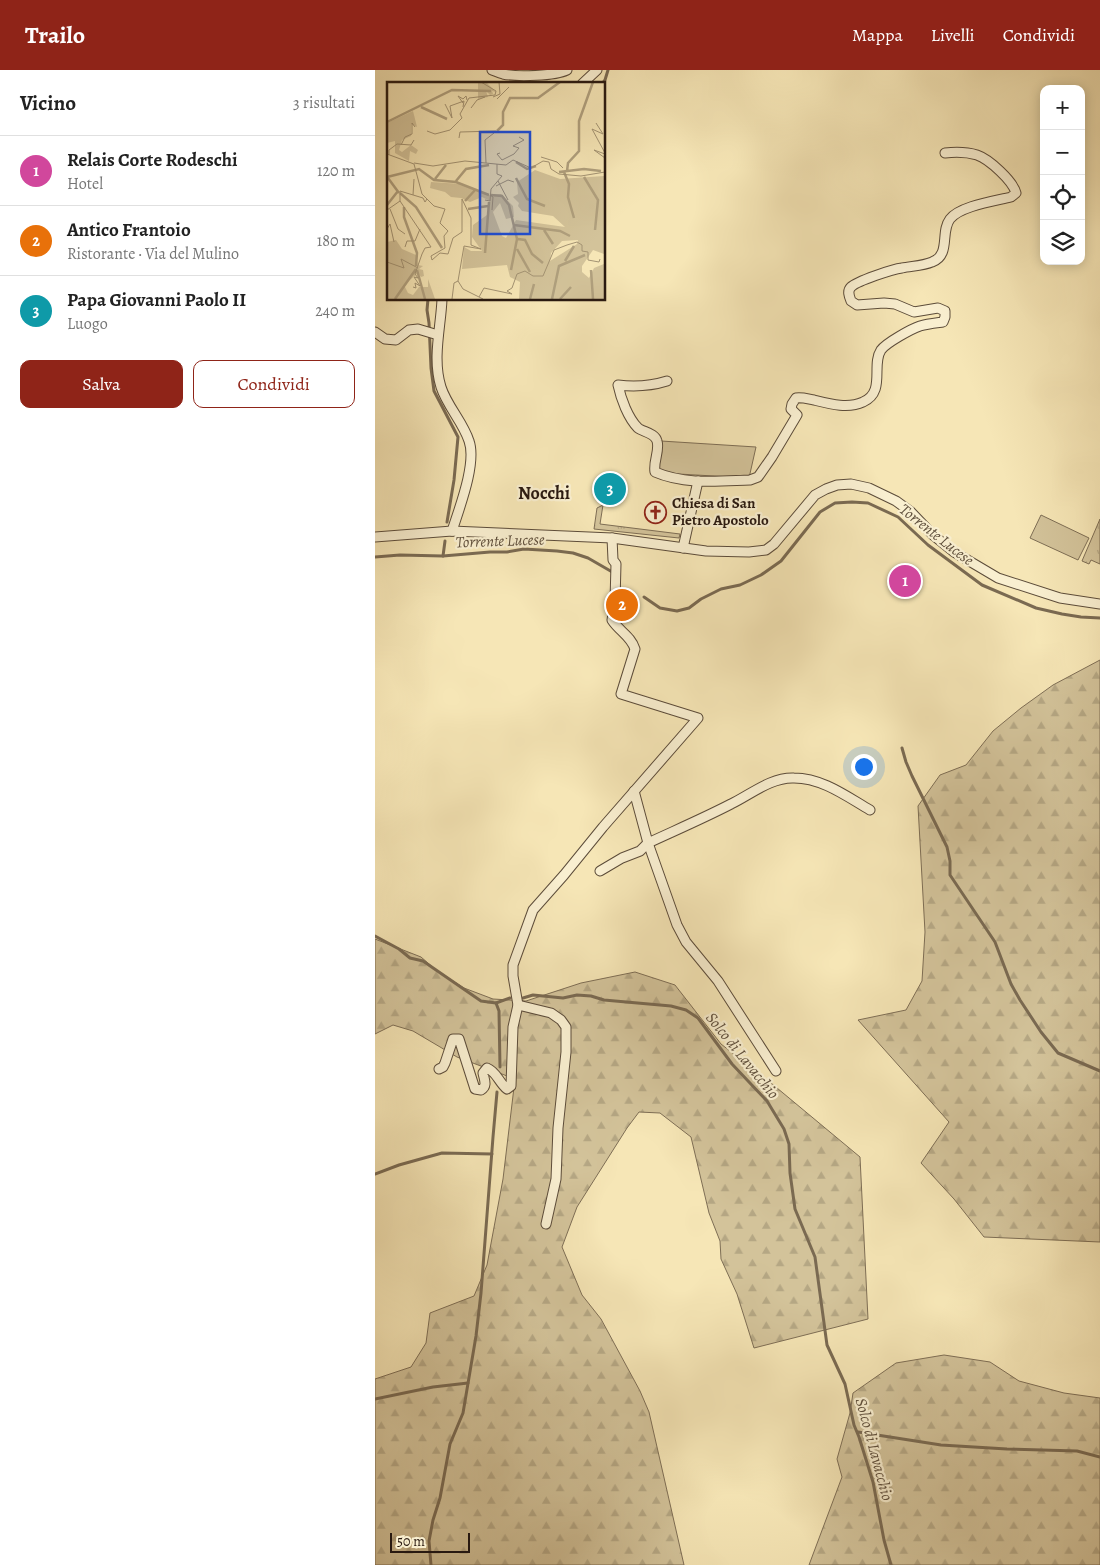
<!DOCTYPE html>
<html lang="it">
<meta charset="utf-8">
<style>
body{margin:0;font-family:Alegreya,serif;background:#f2f2f2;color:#222}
.controls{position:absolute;right:15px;top:15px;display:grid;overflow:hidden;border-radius:10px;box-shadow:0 2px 12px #0003}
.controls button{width:45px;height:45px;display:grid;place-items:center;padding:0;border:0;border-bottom:1px solid #e0e0e0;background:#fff;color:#222;font:25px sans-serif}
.scale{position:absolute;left:15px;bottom:12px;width:80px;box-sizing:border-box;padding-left:5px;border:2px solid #291910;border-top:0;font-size:14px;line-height:18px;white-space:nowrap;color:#291910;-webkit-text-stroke:4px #f9efd0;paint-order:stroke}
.you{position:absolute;left:488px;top:696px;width:18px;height:18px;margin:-12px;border:4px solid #fff;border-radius:50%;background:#1a73e8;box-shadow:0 0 0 8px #1a73e833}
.badge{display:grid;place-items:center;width:32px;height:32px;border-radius:50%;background:#8f2418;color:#fff;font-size:16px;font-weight:700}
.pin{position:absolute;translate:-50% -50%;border:2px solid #fff;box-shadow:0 1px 5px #0006}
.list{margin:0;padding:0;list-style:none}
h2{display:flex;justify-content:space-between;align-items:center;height:65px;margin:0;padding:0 20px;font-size:21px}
h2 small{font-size:16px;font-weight:400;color:#767676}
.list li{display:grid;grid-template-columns:32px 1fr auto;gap:15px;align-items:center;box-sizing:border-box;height:70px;padding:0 20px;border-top:1px solid #e0e0e0}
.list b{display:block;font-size:19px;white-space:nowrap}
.list p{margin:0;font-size:16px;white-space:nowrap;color:#767676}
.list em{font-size:16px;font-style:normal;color:#767676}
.actions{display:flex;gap:10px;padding:15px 20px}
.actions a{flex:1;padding:11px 0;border:1px solid #8f2418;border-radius:10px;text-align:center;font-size:18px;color:#8f2418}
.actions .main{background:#8f2418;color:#fff}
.icon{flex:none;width:28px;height:28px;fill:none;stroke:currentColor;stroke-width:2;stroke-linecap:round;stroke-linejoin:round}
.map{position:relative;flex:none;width:725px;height:1495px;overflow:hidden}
header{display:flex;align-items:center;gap:30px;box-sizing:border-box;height:70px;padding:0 25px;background:#8f2418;color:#fff}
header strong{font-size:24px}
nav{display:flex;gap:28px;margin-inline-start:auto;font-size:18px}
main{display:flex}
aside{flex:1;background:#fff}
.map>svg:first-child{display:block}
.grass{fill:url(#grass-tufts);stroke:#7e6e55}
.forest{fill:url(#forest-firs);stroke:#7e6e55}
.pitch{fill:#d3c39a;stroke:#7e6e55}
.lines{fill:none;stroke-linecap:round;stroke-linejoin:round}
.stream{stroke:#7a6a52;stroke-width:3}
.minor-casing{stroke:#5c4c3a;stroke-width:11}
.minor{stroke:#f9efd0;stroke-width:9}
.labels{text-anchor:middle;stroke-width:4.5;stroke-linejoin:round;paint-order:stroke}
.poi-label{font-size:15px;font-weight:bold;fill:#291910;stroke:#f9efd0;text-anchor:start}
.water-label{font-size:16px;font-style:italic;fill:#5f4f3c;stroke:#f9efd0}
.quarter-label{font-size:18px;font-weight:bold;fill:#291910;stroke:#f9efd0}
.inset-river{fill:none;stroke:#b0a07e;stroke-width:2.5}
.inset-road{fill:none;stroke:#a49474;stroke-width:1}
.view{fill:#1d4ed8;fill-opacity:0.15;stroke:#1d4ed8;stroke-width:2.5}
.inset-edge{fill:none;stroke:#291910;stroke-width:2.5}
</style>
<header>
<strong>Trailo</strong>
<nav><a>Mappa</a><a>Livelli</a><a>Condividi</a></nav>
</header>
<main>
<aside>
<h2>Vicino<small>3 risultati</small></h2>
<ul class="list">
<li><span class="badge" style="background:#d1479c">1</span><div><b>Relais Corte Rodeschi</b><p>Hotel</p></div><em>120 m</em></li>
<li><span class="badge" style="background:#e8710a">2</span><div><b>Antico Frantoio</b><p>Ristorante · Via del Mulino</p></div><em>180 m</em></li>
<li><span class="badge" style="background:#0f9aa8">3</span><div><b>Papa Giovanni Paolo II</b><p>Luogo</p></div><em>240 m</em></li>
</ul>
<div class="actions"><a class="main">Salva</a><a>Condividi</a></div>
</aside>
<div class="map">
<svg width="725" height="1495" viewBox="0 0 725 1495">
<defs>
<pattern id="grass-tufts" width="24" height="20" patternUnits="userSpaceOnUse" patternTransform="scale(1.25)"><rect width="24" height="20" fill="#d3c39a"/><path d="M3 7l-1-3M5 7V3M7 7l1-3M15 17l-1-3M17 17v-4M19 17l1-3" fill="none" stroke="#b5a784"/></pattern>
<pattern id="forest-firs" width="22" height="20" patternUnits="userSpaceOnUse" patternTransform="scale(1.25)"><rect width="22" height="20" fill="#d3c39a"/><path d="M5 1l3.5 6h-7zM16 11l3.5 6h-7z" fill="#b5a784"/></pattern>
</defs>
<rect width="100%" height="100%" fill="#f6e6b6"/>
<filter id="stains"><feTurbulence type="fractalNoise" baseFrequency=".004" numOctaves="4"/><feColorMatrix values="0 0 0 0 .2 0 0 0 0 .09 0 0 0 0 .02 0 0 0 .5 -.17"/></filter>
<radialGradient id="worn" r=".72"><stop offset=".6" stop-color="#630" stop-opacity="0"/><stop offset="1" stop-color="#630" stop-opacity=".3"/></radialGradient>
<!-- grass -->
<g class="grass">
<polygon points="228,435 225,454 305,464 304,468 219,459 222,438"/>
<polygon points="725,449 725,494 716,490 714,494 707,491"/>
</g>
<!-- forest -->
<g class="forest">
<polygon points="725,590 725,1172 609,1167 579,1129 546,1093 574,1052 483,950 531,940 547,911 550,862 543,736 565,705 591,695 618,661 646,638 678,615"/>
<polygon points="0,869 46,887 61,900 89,918 118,929 151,931 206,913 260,902 300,915 346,974 396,1013 485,1087 493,1249 379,1278 362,1224 346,1189 345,1171 334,1143 316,1067 285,1043 264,1042 252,1058 202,1137 187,1177 207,1225 226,1249 265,1321 274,1342 309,1495 0,1495 0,1309 36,1297 51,1273 55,1243 99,1226 112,1195 128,1109 140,1009 82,987 38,961 18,955 0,964"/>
<polygon points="569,1285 615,1292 644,1311 689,1323 725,1328 725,1495 434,1495 467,1407 462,1389 475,1343 478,1323 521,1293"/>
</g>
<!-- pitch -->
<g class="pitch">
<polygon points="286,371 381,377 374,408 286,403 284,400"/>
<polygon points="666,445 714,468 703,490 655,468"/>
</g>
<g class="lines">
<!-- stream -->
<g class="stream">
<polyline points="227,14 230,10 233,0"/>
<polyline points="53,229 52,240 54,253 56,298 59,321 83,367 79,410 72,452"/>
<polyline points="68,486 70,471"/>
<polyline points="0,487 25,485 68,486 115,482 132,482 149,479 182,481 198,483 213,488 239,503"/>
<polyline points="269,527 285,538 302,541 314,538 326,529 346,519 365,515 386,505 406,491 445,442 460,433 477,432 493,433 523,447 553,475 607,515 661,538 687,544 706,547 725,548"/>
<polyline points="527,678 531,692 537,706 572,777 575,791 575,805 620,872 636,914 645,930 666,962 683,983 725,1001"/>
<polyline points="0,866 24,879 35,888 48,891 106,931 121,933 135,928"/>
<polyline points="148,928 158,925 188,928 202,925 216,926 229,930 296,936 311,940 323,948 357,994 392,1031 409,1059 414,1074 415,1103 420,1139 440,1187 452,1275 470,1314 479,1355 484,1367 498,1412 509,1470 516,1495"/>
<polyline points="121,933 124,941 125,997"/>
<polyline points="0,1104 24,1095 67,1083 117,1084"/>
<polyline points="0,1329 58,1317 93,1313"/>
<polyline points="483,1362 566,1375 632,1379 702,1381 725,1387"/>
<polyline points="56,1495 54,1471 58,1450 65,1428 75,1374 88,1343 101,1266 106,1223 118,1067 122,1022"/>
</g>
<defs>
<g id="minor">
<path d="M117 0C120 1 124 3 128 4 142 7 180 6 192 0"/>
<polyline points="207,14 222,0"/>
<path d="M67 229C66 257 57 288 66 317 72 336 88 352 94 371 102 393 84 439 77 461"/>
<polyline points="0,262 10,269 21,270 34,260 43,259 63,265"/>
<path d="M292 311C276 316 260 317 243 315 246 329 253 348 263 358 268 362 280 363 282 371 285 381 278 391 280 402 310 415 344 411 375 410L383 407 397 387 422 345 416 339 417 334 421 328C427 327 433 329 439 330 455 334 473 339 488 332 511 322 496 295 506 280 511 273 536 259 545 256 552 254 561 253 568 252L570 247V241L563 238 539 242 520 234 509 233 482 235 476 231C474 226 472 221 476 217 482 211 518 199 527 198 536 196 548 196 557 192 576 185 565 162 575 149 585 136 620 131 636 127L641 123C638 111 614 89 602 85 592 82 579 82 570 83"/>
<polyline points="0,467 77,461 237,468 331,481 374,482 391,480 399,474 440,425 451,419 462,415 476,414 494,418 521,431 536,442 558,465 579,482 623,508 685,528 725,534"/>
<polyline points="308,478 323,411"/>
<polyline points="259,721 273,773 302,855 311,872 343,911 401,1001"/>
<path d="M225 801 247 788 265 781 273 773C301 760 329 748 356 734 375 725 396 707 419 708 447 708 471 726 495 740"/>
<polyline points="143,935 176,943 186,950 191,957 191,982 183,1058 181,1109 171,1154"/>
<path d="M64 999 68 997 70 993 78 969H84L100 1019 106 1020C113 1016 109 1009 108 1003L112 998C122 1002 124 1013 132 1019L136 1016 138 957 143 935 138 906V895L158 840 189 805 228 757 323 648 246 624 260 579C256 566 244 561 237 550L240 531 241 494 238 490 237 468"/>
</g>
</defs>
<!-- minor casing -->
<use href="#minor" class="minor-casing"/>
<!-- minor -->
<use href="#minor" class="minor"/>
</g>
<!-- icons -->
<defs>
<symbol id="church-ring" viewBox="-11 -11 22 22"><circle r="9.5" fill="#f9efd0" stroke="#8f2418" stroke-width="1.5"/><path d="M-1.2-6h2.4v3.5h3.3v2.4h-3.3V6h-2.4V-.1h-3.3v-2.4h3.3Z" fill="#8f2418"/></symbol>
</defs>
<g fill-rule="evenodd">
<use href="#church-ring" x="268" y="430" width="25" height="25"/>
</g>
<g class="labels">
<!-- poi labels -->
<g class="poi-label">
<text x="297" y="438">Chiesa di San<tspan x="297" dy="17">Pietro Apostolo</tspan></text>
</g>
<!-- water labels -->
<g class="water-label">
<text transform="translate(562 464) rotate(38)" y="6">Torrente Lucese</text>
<text transform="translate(125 470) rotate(-2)" y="6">Torrente Lucese</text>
<text transform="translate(368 985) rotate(51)" y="6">Solco di Lavacchio</text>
<text transform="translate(500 1379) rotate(75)" y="6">Solco di Lavacchio</text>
</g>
<!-- quarter labels -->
<g class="quarter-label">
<text x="169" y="429">Nocchi</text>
</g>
</g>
<!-- overview -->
<g transform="translate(12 12)">
<rect width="218" height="218" fill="#f6e6b6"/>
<path d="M26 29 30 45 24 42V54L15 58 12 68 15 70 24 63 31 68 29 72 23 69 22 79 8 71V59L0 61V41Z" fill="#d3c39a"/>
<path d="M91 0 100 1 109 10 105 9 106 12 103 13 99 9 101 15 91 17ZM148 88 173 97 217 94V172L206 168 195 184V190L202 196 207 186 217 182V217H132L133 200 123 195 120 183 75 187 77 165 84 169H95L85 155 86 143 100 133 103 119 95 115 83 120 74 116 64 115 58 110 43 106 44 100 75 102 101 113 114 112 126 124 127 135 119 137 113 121 106 130 115 154 119 156 129 138 178 145 166 134 135 129 131 124 132 121 126 115 131 112 130 100ZM191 158 190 162 163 179 164 171 175 159ZM9 158 15 167 29 173 31 183 36 184 32 187 36 188 37 194 34 195 31 191 17 203 21 211 26 213 32 205H41V197L48 217H0V160Z" fill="#d3c39a" fill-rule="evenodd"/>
<path class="inset-river" d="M34 25 60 37M0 40 65 8 104 9M110 49 116 43V30L123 16H151L173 0M129 80 140 87 149 84M180 89 181 81 192 69V39L206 0M172 90 197 87 214 89M177 90 182 102 181 115 187 136M0 95 32 87 47 98 69 100 102 113M197 95 211 118 208 148M1 96 12 111M129 96 140 117 158 124M48 97 59 83M69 99 79 87 102 83M13 111 29 125 55 166M104 113 115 114 122 123 130 157 124 188M78 119 89 107M0 123 11 109M17 125V135L30 171 29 184M81 127 101 124M127 143 173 149 183 154M157 148 166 162M131 157 138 158 145 172 156 181M130 167 143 190M98 171 102 120M178 179 187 164M30 188 38 217M204 188 206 217M8 217 29 187M143 217 147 202M165 217 172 184 198 173M173 217 184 205"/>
<path class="inset-road" d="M106 15 113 12 112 0M110 17 122 5M76 21 71 14 76 17 79 14 80 18M58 22 65 36 63 24 77 19 76 25M84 26 90 18 98 15M209 41 216 52 205 47 218 71M40 49 48 52 63 48 75 36 73 32 82 16 108 13 109 9 94 0M72 56 73 50 109 49M14 63 18 55 25 52V41L28 45M113 71 110 72 115 78 127 72 132 66 126 64 137 58 132 55M0 72 27 82 35 112 47 124 58 127 53 141 61 149 57 154 58 166 44 174 45 178M218 72 207 68 218 76M2 73V68L10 62 24 63 27 58M154 75 170 80 176 86M27 81 46 84 78 79 119 83 126 78 144 86 156 79 162 80 164 87 172 92 194 94 218 90M99 81 98 58 107 51M111 99 121 118M109 104 121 98 127 100M26 113 27 97M103 113 106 115 105 128M98 118 103 119 104 107 115 94 110 92V82M13 119 44 165 38 166 35 172 28 192 31 196 27 195 33 204 28 201 29 206 26 205M13 119V109L36 116 38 120 40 117M3 127 11 147 18 152M0 128 13 119M0 147 3 142 7 160M180 163 190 160 195 163V169L201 170V178L212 180 213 177M18 165 20 159H28L33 147M45 178 53 171 61 172 66 156 75 150V117L84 136V163L94 167 77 164 71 199 76 207 96 217M0 180 17 186 14 177 31 186M92 215 97 206 125 212 120 209 125 206 130 192 138 189 146 194H156L167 168 180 163M65 217 67 201 71 199"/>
<path class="view" d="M93 50H143V152H93Z"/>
<rect width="218" height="218" class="inset-edge"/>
</g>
<rect width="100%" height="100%" filter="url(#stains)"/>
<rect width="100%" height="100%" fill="url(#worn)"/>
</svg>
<div class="controls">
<button>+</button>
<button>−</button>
<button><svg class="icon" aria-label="locate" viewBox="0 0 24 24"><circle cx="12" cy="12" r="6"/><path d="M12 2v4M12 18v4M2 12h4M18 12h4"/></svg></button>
<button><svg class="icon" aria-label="layers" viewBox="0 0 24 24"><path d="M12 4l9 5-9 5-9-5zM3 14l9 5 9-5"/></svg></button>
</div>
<div class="scale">50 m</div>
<div class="you"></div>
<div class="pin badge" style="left:530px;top:511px;background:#d1479c">1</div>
<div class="pin badge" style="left:247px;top:535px;background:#e8710a">2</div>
<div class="pin badge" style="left:235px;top:419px;background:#0f9aa8">3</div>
</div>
</main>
